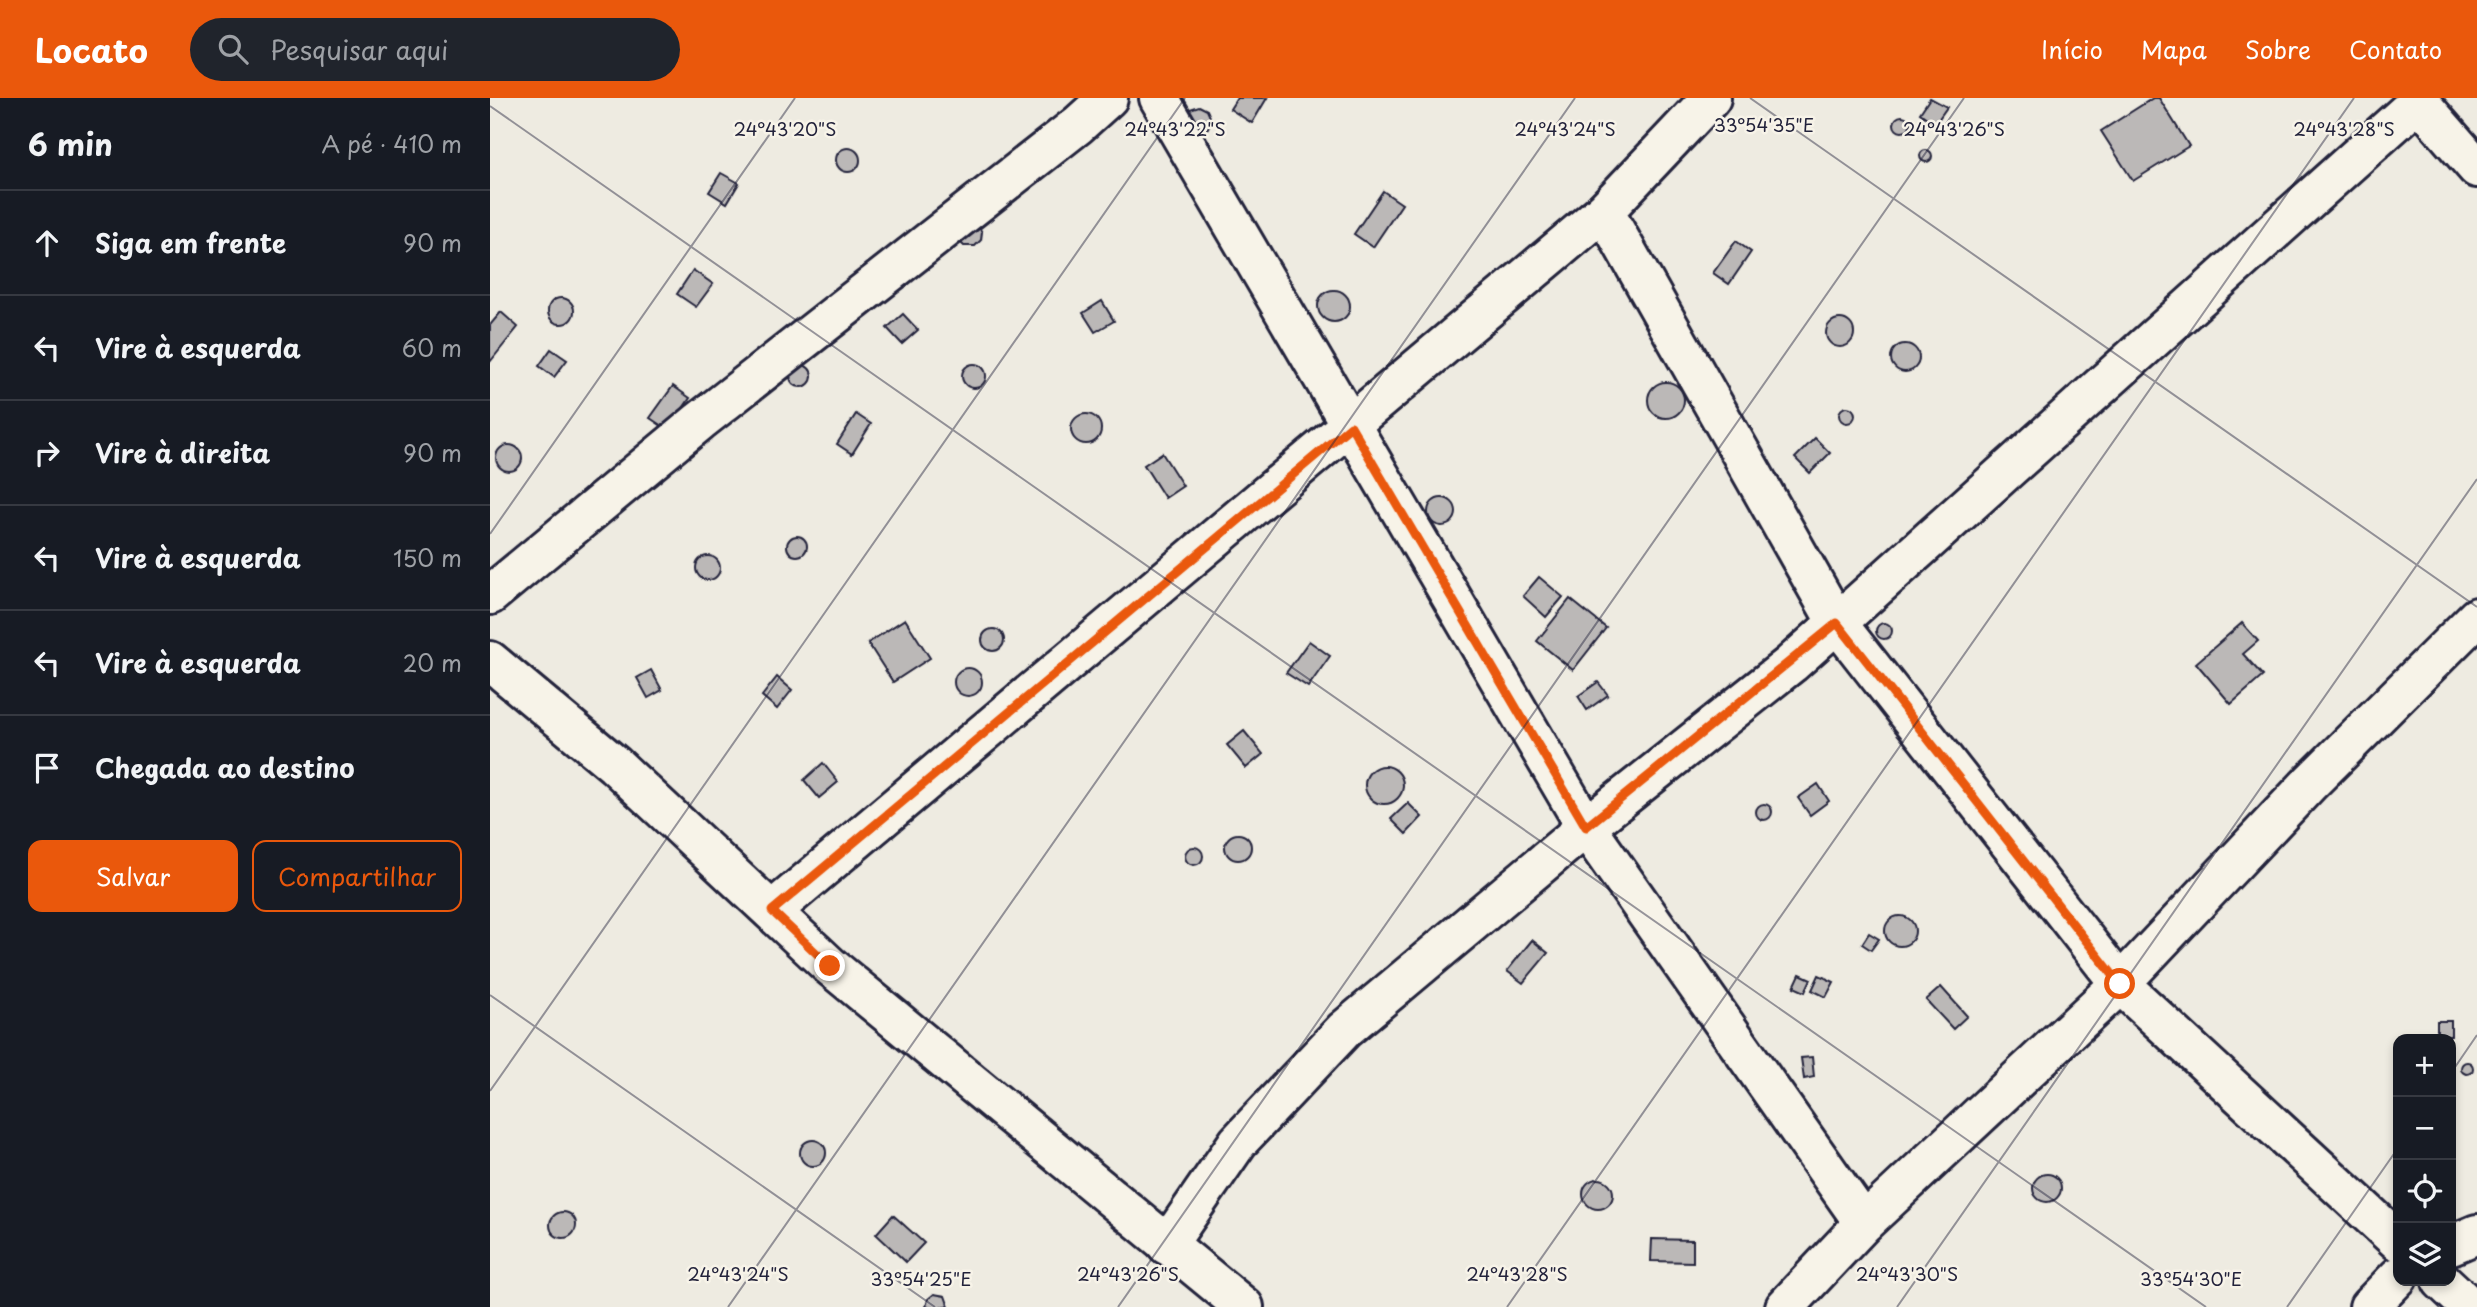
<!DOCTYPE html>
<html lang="pt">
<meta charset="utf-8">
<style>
body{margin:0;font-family:"Playpen Sans",sans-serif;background:#20242c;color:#f1f3f6}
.controls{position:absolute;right:21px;bottom:21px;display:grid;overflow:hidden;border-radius:14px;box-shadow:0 4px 10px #0003}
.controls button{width:63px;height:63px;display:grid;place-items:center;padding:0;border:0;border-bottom:2px solid #363941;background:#171b24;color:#f1f3f6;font:35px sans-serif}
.stop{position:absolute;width:21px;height:21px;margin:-16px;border:5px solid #ea580c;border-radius:50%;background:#fff}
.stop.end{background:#ea580c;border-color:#fff;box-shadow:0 2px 7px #0008}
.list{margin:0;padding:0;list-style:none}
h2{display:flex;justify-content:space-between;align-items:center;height:91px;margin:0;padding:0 28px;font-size:30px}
h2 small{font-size:23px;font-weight:400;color:#9ea1a6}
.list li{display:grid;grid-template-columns:46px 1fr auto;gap:21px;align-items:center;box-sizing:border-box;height:105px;padding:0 28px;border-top:2px solid #363941}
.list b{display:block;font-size:26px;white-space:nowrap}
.list em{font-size:23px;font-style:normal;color:#9ea1a6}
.actions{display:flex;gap:14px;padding:21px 28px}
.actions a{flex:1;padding:16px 0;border:2px solid #ea580c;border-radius:14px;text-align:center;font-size:24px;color:#ea580c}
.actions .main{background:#ea580c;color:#fff}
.icon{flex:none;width:38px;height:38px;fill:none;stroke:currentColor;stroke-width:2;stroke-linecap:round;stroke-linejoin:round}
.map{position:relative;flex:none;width:1987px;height:1209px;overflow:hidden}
header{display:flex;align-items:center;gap:42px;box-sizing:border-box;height:98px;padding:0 35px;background:#ea580c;color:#fff}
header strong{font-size:33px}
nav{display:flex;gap:38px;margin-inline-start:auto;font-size:24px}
.search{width:490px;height:63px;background:#20242c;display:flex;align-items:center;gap:18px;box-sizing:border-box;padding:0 24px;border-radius:38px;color:#9ea1a6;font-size:26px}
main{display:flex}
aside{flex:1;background:#171b24}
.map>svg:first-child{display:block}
.building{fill:#bbb8b7;stroke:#22223b;stroke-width:2}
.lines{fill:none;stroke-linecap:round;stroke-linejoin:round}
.minor-casing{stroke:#22223b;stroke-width:44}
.minor{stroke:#f7f3e8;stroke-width:38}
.route{stroke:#ea580c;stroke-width:9}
.ticks{fill:none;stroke:#22223b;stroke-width:2;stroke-opacity:0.45}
.ticks-label{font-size:18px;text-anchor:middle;fill:#22223b;stroke:#f7f3e8;stroke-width:5;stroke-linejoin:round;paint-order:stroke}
</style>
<header>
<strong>Locato</strong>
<div class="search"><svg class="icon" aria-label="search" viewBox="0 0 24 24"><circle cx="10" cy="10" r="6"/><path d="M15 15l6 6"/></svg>Pesquisar aqui</div>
<nav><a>Início</a><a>Mapa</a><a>Sobre</a><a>Contato</a></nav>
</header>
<main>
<aside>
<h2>6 min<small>A pé · 410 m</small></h2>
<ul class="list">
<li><svg class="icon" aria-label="ahead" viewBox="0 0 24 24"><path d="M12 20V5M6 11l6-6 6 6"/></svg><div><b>Siga em frente</b></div><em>90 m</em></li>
<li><svg class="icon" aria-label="left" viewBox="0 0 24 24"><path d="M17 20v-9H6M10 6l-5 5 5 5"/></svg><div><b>Vire à esquerda</b></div><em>60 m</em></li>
<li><svg class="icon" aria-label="right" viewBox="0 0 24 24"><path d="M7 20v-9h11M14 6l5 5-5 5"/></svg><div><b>Vire à direita</b></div><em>90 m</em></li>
<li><svg class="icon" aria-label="left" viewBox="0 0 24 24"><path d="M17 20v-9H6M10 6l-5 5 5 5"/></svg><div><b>Vire à esquerda</b></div><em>150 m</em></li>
<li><svg class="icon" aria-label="left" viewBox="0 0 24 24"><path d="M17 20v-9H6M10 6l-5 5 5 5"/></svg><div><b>Vire à esquerda</b></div><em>20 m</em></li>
<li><svg class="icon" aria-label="arrive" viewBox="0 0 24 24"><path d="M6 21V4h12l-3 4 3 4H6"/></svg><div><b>Chegada ao destino</b></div></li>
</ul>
<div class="actions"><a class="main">Salvar</a><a>Compartilhar</a></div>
</aside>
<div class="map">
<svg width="1987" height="1209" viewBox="0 0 1987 1209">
<rect width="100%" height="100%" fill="#eeebe1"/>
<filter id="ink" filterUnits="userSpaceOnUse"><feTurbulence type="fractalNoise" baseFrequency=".0143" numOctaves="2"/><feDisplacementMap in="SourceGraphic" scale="14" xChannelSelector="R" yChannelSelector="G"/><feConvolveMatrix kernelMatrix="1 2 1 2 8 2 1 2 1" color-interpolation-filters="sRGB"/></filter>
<g filter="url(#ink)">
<!-- building -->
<g class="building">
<polygon points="747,0 777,0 762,25 740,11"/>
<polygon points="1440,0 1457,9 1445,26 1430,15"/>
<polygon points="1663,0 1669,0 1699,48 1643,83 1611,33"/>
<polygon points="709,8 717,12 721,21 718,30 711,35 697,12"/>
<circle cx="1412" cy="26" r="8"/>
<circle cx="358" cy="62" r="12"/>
<circle cx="1436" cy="58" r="6"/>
<polygon points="231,75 249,85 237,105 219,94"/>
<polygon points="893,93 912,106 883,149 864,136"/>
<polygon points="487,127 492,134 491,142 485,148 474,148 468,142"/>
<polygon points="1246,143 1261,154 1239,186 1223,175"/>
<polygon points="203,172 223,186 206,209 187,196"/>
<circle cx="844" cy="208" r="16"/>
<circle cx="71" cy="213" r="13"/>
<polygon points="612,203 624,223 605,234 593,215"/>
<polygon points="11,214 28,229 0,264 0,227"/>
<polygon points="413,216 428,232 412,246 397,230"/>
<circle cx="1350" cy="235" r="14"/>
<circle cx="1415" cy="260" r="14"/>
<polygon points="61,251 77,262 64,279 49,268"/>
<circle cx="484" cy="278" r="12"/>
<circle cx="311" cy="278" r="11"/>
<circle cx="1176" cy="302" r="18"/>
<polygon points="183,288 200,300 178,332 160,320"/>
<circle cx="1357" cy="317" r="8"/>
<circle cx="596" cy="331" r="15"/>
<polygon points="366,316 381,326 362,356 347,346"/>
<polygon points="1325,340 1340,355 1320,375 1305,360"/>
<circle cx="19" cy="360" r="13"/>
<polygon points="672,355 693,388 675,400 654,367"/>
<circle cx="952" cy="414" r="14"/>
<circle cx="307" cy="448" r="10"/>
<circle cx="218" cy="470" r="12"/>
<polygon points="1049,479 1073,499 1056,519 1033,498"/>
<polygon points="1080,501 1116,530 1083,572 1047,543"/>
<polygon points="415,521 440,560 403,584 378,545"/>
<circle cx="1394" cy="533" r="8"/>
<polygon points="1752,525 1768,543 1753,556 1773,578 1741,606 1706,565"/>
<circle cx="503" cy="542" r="11"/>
<polygon points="819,543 840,558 818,589 796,575"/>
<circle cx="478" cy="584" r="14"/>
<polygon points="161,572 172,592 158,600 147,580"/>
<polygon points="287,579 302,592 287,611 272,598"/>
<polygon points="1108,584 1118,597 1097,612 1088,598"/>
<polygon points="754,633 773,656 756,670 737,647"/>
<polygon points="333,665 348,684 329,700 314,682"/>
<circle cx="894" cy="687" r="19"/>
<polygon points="1328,686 1339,703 1320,717 1308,700"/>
<polygon points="918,705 932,719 916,736 901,721"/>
<circle cx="1274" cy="714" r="8"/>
<circle cx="748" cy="749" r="13"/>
<circle cx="704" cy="758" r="9"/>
<circle cx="1410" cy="833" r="15"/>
<polygon points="1379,835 1389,841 1381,852 1372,846"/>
<polygon points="1042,842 1058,855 1033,885 1017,873"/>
<polygon points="1310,876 1321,881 1315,894 1304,889"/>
<polygon points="1329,877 1344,884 1336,899 1322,892"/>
<polygon points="1451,889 1477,918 1463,931 1436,902"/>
<rect x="1947" y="923" width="14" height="15"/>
<polygon points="1322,959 1324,979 1314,981 1311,960"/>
<circle cx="1977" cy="970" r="6"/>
<circle cx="323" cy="1055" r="13"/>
<circle cx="1557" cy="1090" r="14"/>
<circle cx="1108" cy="1096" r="15"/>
<circle cx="73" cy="1127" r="13"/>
<polygon points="403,1117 434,1145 416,1164 386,1136"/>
<polygon points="1162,1141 1203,1142 1203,1164 1161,1163"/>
<polygon points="444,1196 455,1198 459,1209 436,1209 438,1201"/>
</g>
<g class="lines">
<defs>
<g id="minor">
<polyline points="669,0 1096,729 1374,1125"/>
<polyline points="1926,0 1987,70"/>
<polyline points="1114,113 1347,525 1630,886 1908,1143"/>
<polyline points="0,497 210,323 588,27 618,0"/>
<polyline points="0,563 125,667 340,868 754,1209"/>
<polyline points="282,813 1114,113 1221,0"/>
<polyline points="677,1147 748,1044 854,932 1096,729 1301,566 1929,3"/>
<polyline points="1961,1147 1987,1136"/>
<polyline points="1952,1183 1980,1209"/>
<polyline points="1295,1209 1374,1125 1630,886 1820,685 1987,519"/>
<polyline points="1879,1209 1908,1179"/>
</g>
</defs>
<!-- minor casing -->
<use href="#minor" class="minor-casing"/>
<!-- minor -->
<use href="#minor" class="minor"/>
</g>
</g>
<g class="lines" filter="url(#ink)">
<!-- route -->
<polyline class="route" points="340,868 282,813 861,328 1096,729 1347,525 1630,886"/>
</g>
<!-- ticks -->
<path class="ticks" d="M1260 0 1987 509M0 8 1716 1209M0 436 305 0M0 897 445 1209M1961 975 1987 937M0 993 695 0M238 1209 1085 0M628 1209 1474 0M1017 1209 1864 0M1407 1209 1987 381M1797 1209 1908 1050"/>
<g class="ticks-label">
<text x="1274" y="34">33°54'35"E</text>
<text x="295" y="38">24°43'20"S</text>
<text x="685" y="38">24°43'22"S</text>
<text x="1075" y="38">24°43'24"S</text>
<text x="1464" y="38">24°43'26"S</text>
<text x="1854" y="38">24°43'28"S</text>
<text x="248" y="1183">24°43'24"S</text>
<text x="638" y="1183">24°43'26"S</text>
<text x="1027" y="1183">24°43'28"S</text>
<text x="1417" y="1183">24°43'30"S</text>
<text x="431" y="1188">33°54'25"E</text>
<text x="1701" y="1188">33°54'30"E</text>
</g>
</svg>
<div class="controls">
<button>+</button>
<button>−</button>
<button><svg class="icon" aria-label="locate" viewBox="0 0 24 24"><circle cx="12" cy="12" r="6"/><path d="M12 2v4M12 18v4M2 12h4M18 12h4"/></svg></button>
<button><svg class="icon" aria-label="layers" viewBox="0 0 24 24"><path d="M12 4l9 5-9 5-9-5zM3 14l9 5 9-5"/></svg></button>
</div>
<div class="stop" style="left:1630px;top:886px"></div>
<div class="stop end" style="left:340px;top:868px"></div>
</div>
</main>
